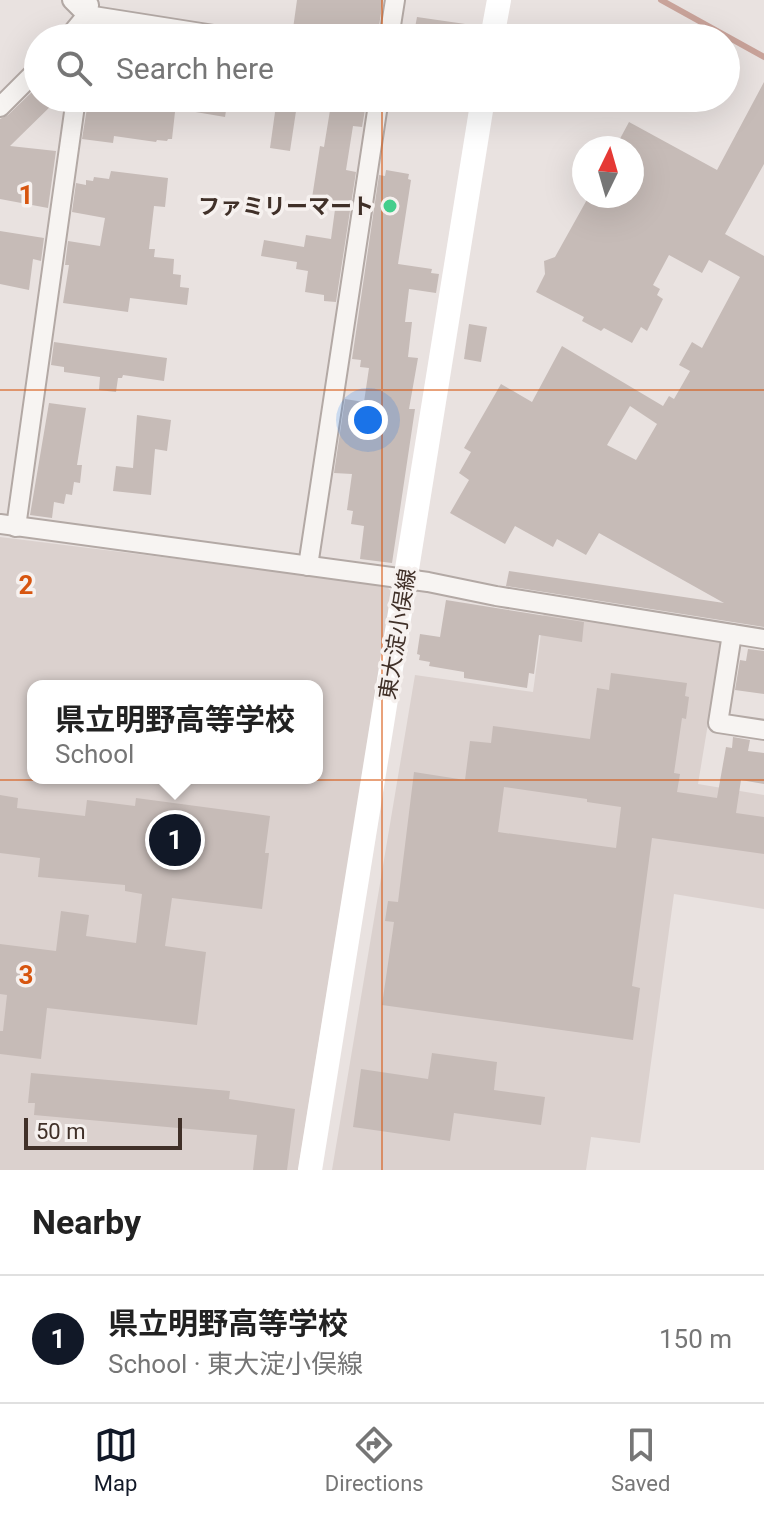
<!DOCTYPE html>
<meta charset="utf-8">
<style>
body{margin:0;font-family:Roboto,"Noto Sans JP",sans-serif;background:#f2f2f2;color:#222}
.compass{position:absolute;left:572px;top:136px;width:72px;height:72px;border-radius:50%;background:#fff;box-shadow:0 8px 32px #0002;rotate:5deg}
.scale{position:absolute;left:24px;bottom:20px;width:158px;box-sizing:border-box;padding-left:8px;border:4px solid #403028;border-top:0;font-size:22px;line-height:28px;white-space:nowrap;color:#403028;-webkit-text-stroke:6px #f6f1ef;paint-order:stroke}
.you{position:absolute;left:368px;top:420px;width:28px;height:28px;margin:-20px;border:6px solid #fff;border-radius:50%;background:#1a73e8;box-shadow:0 0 0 12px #1a73e833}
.badge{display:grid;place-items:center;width:52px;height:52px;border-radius:50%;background:#111827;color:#fff;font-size:26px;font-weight:700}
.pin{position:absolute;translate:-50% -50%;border:4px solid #fff;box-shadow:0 2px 8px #0006}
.popup{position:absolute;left:27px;top:680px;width:296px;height:104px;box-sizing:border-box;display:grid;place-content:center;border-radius:16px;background:#fff;filter:drop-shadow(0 2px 6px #0005);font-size:26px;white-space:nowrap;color:#767676}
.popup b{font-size:30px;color:#222}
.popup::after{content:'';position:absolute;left:50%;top:100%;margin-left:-16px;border:16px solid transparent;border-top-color:#fff}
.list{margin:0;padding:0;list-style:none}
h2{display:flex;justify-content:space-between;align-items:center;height:104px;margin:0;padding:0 32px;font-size:34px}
h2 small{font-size:26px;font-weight:400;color:#767676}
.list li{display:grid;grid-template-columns:52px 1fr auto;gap:24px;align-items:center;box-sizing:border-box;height:128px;padding:0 32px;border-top:2px solid #e0e0e0}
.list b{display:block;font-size:30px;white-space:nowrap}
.list p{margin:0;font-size:26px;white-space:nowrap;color:#767676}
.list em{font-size:26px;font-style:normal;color:#767676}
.icon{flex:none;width:44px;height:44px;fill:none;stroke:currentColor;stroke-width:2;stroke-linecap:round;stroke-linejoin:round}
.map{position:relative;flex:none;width:764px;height:1170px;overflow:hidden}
.search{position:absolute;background:#fff;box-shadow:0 8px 32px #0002;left:24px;right:24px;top:24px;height:88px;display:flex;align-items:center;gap:20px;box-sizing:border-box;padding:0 28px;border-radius:44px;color:#767676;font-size:30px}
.sheet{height:232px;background:#fff}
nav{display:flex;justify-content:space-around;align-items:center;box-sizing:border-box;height:112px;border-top:2px solid #e0e0e0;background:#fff;font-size:22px;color:#767676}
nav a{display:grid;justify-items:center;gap:4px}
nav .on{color:#111827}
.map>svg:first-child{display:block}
.built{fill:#dbd1ce;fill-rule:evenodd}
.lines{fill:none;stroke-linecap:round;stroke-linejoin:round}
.stream{stroke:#c9a39a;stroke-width:6}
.building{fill:#c6bbb7;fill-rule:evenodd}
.minor-casing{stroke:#b3a9a5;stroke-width:22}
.minor{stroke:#f7f4f2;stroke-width:18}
.secondary{stroke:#fff;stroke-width:24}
.grid{fill:none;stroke:#d7550f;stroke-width:2;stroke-opacity:0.55}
.poi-dot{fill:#44ce8c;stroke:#f6f1ef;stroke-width:3}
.labels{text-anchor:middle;stroke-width:7;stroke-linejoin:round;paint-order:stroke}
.poi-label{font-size:22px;font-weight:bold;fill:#403028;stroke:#f6f1ef;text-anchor:end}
.street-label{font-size:22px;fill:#403028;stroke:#f6f1ef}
.grid-label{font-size:26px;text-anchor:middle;font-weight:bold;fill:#d7550f;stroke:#f6f1ef;stroke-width:7;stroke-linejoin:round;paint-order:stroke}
</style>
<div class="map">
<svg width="764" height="1170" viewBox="0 0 764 1170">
<rect width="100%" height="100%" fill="#e9e2e0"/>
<!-- built -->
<g class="built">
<path d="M0 537 386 585 392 593 298 1170H0ZM33 686H317V778H33Z"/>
<polygon points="544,611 722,639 698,784 764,795 764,909 674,894 640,1143 591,1137 586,1170 332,1170 415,675 533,692"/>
</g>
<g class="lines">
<!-- stream -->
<polyline class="stream" points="661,0 764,57"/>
</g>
<!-- building -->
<g class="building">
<polygon points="297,0 383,0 379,26 358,24 356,38 292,36"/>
<polygon points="417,17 479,26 477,38 430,38 430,35 414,33"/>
<path d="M764 82V164L725 234 764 256V627L506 586 509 571 724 603 599 533 586 555 557 539 553 547 515 526 505 544 450 513 469 480 459 473 471 452 464 448 501 384 532 402 562 346 663 406 669 396 674 399 690 371 679 365 692 342 702 348 740 277 709 260 702 273 669 255 653 285 660 289 657 295 663 299 647 331 641 327 632 343 604 328 601 331 582 321 584 317 536 292 545 274 544 261 555 257 589 196H632V148H615L629 122 717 170ZM630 406 657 424 636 460 607 445Z"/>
<polygon points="33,91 38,98 59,98 10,146 56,151 48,208 0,199 0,119 8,115"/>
<polygon points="167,98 228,98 225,117 166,107"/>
<polygon points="277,98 298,98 290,151 270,148"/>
<polygon points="332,98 367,98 362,127 353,126 346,170 356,172 336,302 324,301 324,295 305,292 308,271 296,269 297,262 261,256 264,240 304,247 306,235 331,239 336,202 312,198 320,146 324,147"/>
<polygon points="88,102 175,112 172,139 168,139 167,141 157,140 156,142 114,136 113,143 82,139"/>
<polygon points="386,170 409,174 408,179 411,180 398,264 432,269 431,273 439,274 436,293 409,289 405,322 412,322 408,357 418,358 409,409 415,409 392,563 360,559 364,526 351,524 353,511 347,510 352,474 334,473 345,399 364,402 369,368 360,367 361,360 352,359 379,175 385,176"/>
<polygon points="111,171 168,178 165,207 154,206 149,249 155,249 154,257 174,259 173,274 181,275 180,287 189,288 187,305 130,298 128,312 63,303 69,265 65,265 68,241 100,246 105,218 72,212 76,183 86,185 86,180 93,181 94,177 109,179"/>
<polygon points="0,231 44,238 41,261 33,259 29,290 0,284"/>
<polygon points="469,324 487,327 481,362 464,359"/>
<polygon points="54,342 167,358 164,381 123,375 122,378 118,378 116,392 99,390 100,377 64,372 64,367 51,365"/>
<polygon points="49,403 86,408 77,465 82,465 80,483 74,482 72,495 66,494 64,504 54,502 52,518 30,515"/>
<polygon points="137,415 171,420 167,451 155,449 151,495 113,491 116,466 133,468"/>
<polygon points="446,600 584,622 582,642 539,635 534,674 529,673 527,688 464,678 464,672 429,666 430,662 419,660 420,655 417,654 420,634 440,637"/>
<polygon points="748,649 764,651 764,694 735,690 740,660 746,661"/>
<path d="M611 673 687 683 685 696 689 697 686 719 682 718 674 773 680 774 677 792 717 798 726 747 732 748 733 737 750 740 748 751 764 753V784L741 780 736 813 764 817V854L652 838 632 986 640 988 633 1040 382 1005 394 922 385 921 388 901 398 902 414 772 465 780 470 741 491 743 493 726 590 739 597 688 609 690ZM504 787 587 799V802L621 807 616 848 498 832Z"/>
<polygon points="0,795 18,798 17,808 85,816 87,800 135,806 136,798 270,816 265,853 269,853 262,909 172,898 165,946 206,952 197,1025 47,1008 41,1059 0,1054 0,1031 3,1031 7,995 0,994 0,944 56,951 61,911 89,915 86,936 136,943 142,894 125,891 125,885 38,877 40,858 0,853"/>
<polygon points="432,1053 497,1062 494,1090 545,1097 541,1125 454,1113 450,1141 353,1127 361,1069 428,1079"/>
<polygon points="31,1073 230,1091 229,1099 295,1109 287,1170 253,1170 257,1135 34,1115 35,1103 28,1103"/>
</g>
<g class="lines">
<defs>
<g id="minor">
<polyline points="72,0 87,15 233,38"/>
<polyline points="68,38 87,15"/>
<polyline points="84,38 89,5"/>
<polyline points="389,38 395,0"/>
<polyline points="0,107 38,69"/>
<polyline points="0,524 428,582 496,596 764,639"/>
<polyline points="16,527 76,98"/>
<polyline points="308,566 379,98"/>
<polyline points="732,634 718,723 764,730"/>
</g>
</defs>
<!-- minor casing -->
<use href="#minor" class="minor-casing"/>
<!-- minor -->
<use href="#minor" class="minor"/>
<!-- secondary -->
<g class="secondary">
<polyline points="492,38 499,0"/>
<polyline points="310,1170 483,98"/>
</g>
</g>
<!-- grid -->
<path class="grid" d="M382 0V38M382 98V1170M0 390H764M0 780H764"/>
<!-- markers -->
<circle class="poi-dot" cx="390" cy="206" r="8"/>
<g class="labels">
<!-- poi labels -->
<g class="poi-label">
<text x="374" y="214">ファミリーマート</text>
</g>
<!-- street labels -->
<g class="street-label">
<text transform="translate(397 634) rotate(-81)" y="8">東大淀小俣線</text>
</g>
</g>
<g class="grid-label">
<text x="26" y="204">1</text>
<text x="26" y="594">2</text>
<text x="26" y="984">3</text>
</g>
</svg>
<svg class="compass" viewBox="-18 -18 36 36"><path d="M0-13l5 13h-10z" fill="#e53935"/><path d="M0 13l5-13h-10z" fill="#767676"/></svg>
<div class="scale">50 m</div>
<div class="you"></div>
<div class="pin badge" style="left:175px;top:840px">1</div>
<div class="popup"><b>県立明野高等学校</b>School</div>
<div class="search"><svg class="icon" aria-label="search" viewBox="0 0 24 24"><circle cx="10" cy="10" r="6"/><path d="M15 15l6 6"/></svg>Search here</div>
</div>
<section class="sheet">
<h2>Nearby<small></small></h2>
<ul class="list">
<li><span class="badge">1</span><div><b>県立明野高等学校</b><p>School · 東大淀小俣線</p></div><em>150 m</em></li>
</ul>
</section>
<nav>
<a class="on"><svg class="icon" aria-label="map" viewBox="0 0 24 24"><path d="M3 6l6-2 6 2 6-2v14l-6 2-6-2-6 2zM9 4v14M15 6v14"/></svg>Map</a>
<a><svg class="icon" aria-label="directions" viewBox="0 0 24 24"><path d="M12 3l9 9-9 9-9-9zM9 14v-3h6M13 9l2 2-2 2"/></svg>Directions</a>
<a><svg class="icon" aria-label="saved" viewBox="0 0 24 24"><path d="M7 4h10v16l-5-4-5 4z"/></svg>Saved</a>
</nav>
